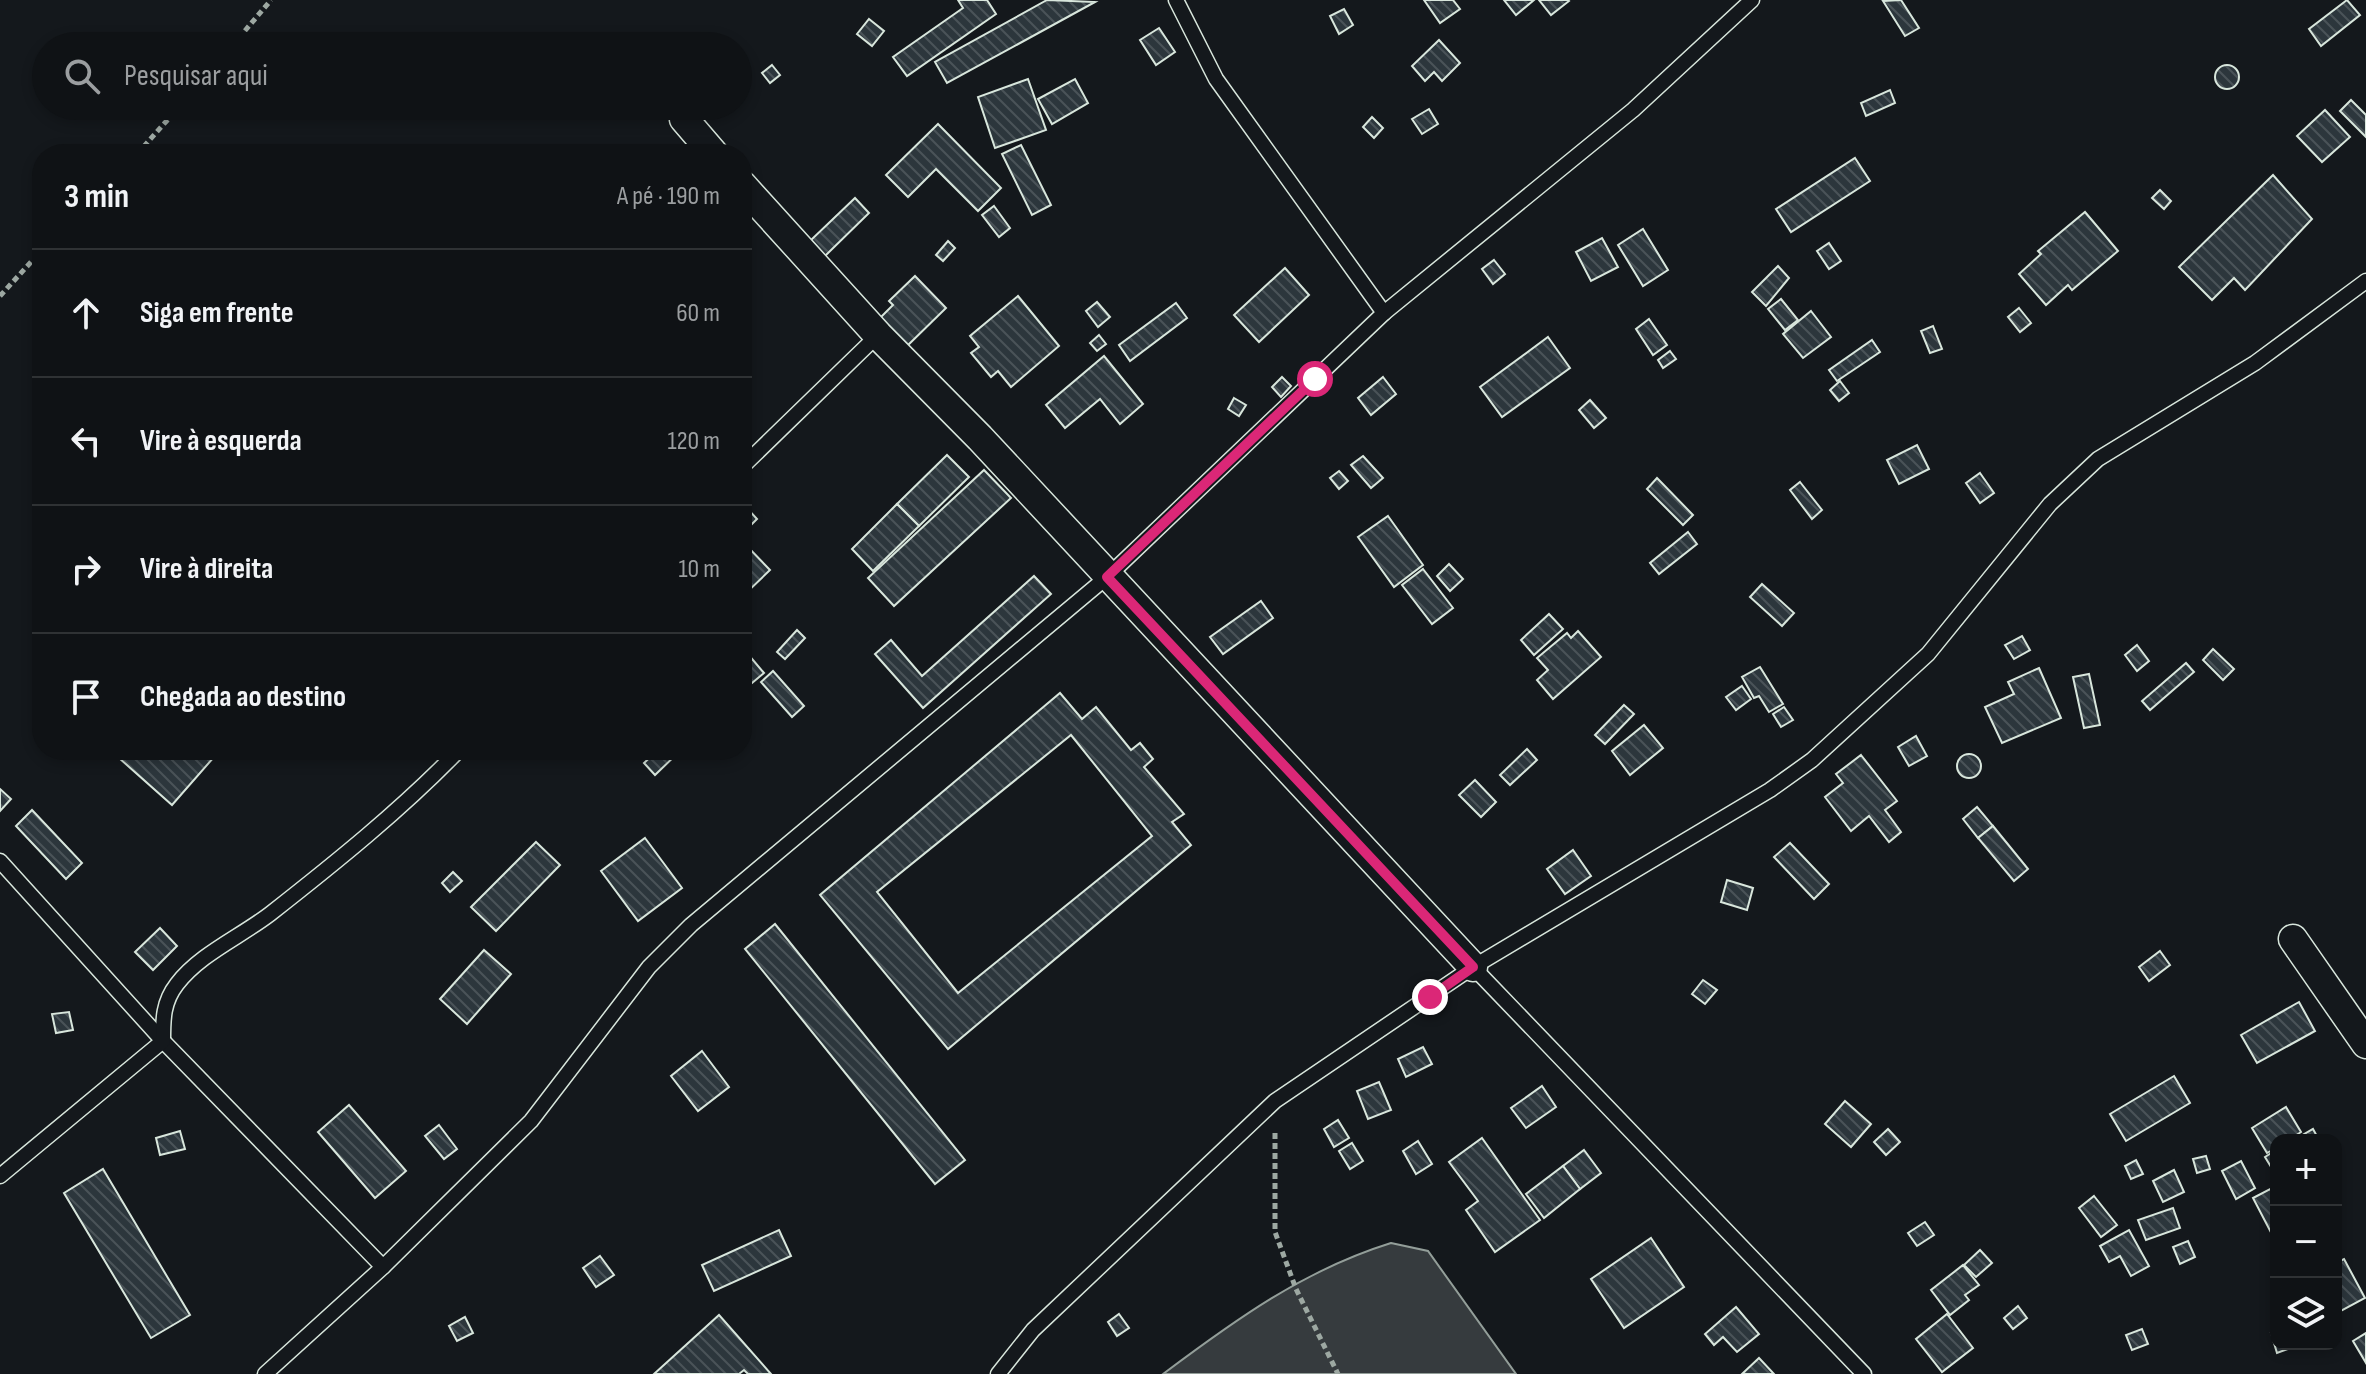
<!DOCTYPE html>
<html lang="pt">
<meta charset="utf-8">
<style>
body{margin:0;font-family:"Sofia Sans Condensed",sans-serif;background:#1d2022;color:#f1f3f6}
.controls{position:absolute;right:24px;bottom:24px;display:grid;overflow:hidden;border-radius:16px;box-shadow:0 4px 12px #0003}
.controls button{width:72px;height:72px;display:grid;place-items:center;padding:0;border:0;border-bottom:2px solid #2f3234;background:#0f1215;color:#f1f3f6;font:40px sans-serif}
.stop{position:absolute;width:24px;height:24px;margin:-18px;border:6px solid #db2777;border-radius:50%;background:#fff}
.stop.end{background:#db2777;border-color:#fff;box-shadow:0 2px 8px #0008}
.list{margin:0;padding:0;list-style:none}
h2{display:flex;justify-content:space-between;align-items:center;height:104px;margin:0;padding:0 32px;font-size:34px}
h2 small{font-size:26px;font-weight:400;color:#9b9ea0}
.list li{display:grid;grid-template-columns:52px 1fr auto;gap:24px;align-items:center;box-sizing:border-box;height:128px;padding:0 32px;border-top:2px solid #2f3234}
.list b{display:block;font-size:30px;white-space:nowrap}
.list em{font-size:26px;font-style:normal;color:#9b9ea0}
.icon{flex:none;width:44px;height:44px;fill:none;stroke:currentColor;stroke-width:2;stroke-linecap:round;stroke-linejoin:round}
.map{position:relative;flex:none;width:2366px;height:1374px;overflow:hidden}
.search{position:absolute;background:#0f1215;box-shadow:0 4px 12px #0003;left:32px;top:32px;width:720px;height:88px;display:flex;align-items:center;gap:20px;box-sizing:border-box;padding:0 28px;border-radius:44px;color:#9b9ea0;font-size:30px}
.panel{position:absolute;background:#0f1215;box-shadow:0 4px 12px #0003;left:32px;top:144px;width:720px;height:616px;border-radius:32px}
.map>svg:first-child{display:block}
.water{fill:#363b3e;stroke:#939e99;stroke-width:2}
.building{fill:url(#building-back-hatch);stroke:#d8e6dc;stroke-width:2;fill-rule:evenodd}
.lines{fill:none;stroke-linecap:round;stroke-linejoin:round}
.service-casing{stroke:#d8e6dc;stroke-width:17}
.minor-casing{stroke:#d8e6dc;stroke-width:31}
.path{stroke:#9da8a2;stroke-width:5;stroke-dasharray:6 4;stroke-linecap:butt}
.service{stroke:#14181c;stroke-width:14}
.minor{stroke:#14181c;stroke-width:28}
.route{stroke:#db2777;stroke-width:10}
</style>
<div class="map">
<svg width="2366" height="1374" viewBox="0 0 2366 1374">
<defs>
<pattern id="building-back-hatch" width="6" height="6" patternUnits="userSpaceOnUse" patternTransform="scale(2)"><rect width="6" height="6" fill="#2c363c"/><path d="M-1 5l2 2M0 0l6 6M5-1l2 2" fill="none" stroke="#4a5358"/></pattern>
</defs>
<rect width="100%" height="100%" fill="#14181c"/>
<!-- water -->
<path class="water" d="M1391 1243 1428 1251 1516 1374H1163C1235 1320 1304 1270 1391 1243Z"/>
<!-- building -->
<g class="building">
<polygon points="958,0 987,0 996,14 907,76 893,57 963,8"/>
<polygon points="1047,0 1095,2 947,83 935,62"/>
<polygon points="1424,0 1453,0 1460,9 1440,23"/>
<polygon points="1504,0 1534,0 1516,15"/>
<polygon points="1539,0 1568,0 1569,1 1551,15"/>
<polygon points="1901,0 1919,28 1905,36 1883,1"/>
<polygon points="2347,0 2360,15 2321,46 2309,29"/>
<polygon points="1344,9 1353,25 1339,34 1330,16"/>
<polygon points="869,19 884,31 872,46 857,34"/>
<polygon points="1159,28 1175,52 1156,65 1140,40"/>
<polygon points="1439,40 1460,63 1442,81 1434,72 1425,81 1412,66"/>
<circle cx="2227" cy="77" r="12"/>
<polygon points="772,65 780,75 770,83 762,73"/>
<polygon points="1028,79 1046,130 995,148 978,97"/>
<polygon points="1075,79 1088,103 1052,124 1038,99"/>
<polygon points="1890,90 1895,103 1866,116 1861,103"/>
<polygon points="2351,100 2366,115 2366,137 2340,111"/>
<polygon points="1429,109 1438,124 1422,134 1412,119"/>
<polygon points="2325,110 2350,137 2322,162 2297,136"/>
<polygon points="1372,117 1383,128 1374,138 1363,127"/>
<polygon points="938,124 1001,188 978,211 936,169 908,197 886,175"/>
<polygon points="1021,145 1051,205 1032,215 1002,154"/>
<polygon points="1855,158 1870,181 1791,232 1776,209"/>
<polygon points="2273,175 2312,219 2245,290 2234,278 2212,300 2179,267"/>
<polygon points="2160,190 2171,201 2164,209 2152,198"/>
<polygon points="855,198 869,213 825,256 811,240"/>
<polygon points="994,206 1010,228 999,237 982,215"/>
<polygon points="2085,212 2118,251 2072,290 2068,285 2046,305 2019,274 2041,254 2038,251"/>
<polygon points="1643,229 1668,270 1643,286 1618,245"/>
<polygon points="1602,238 1618,267 1591,281 1576,252"/>
<polygon points="948,241 955,248 943,261 936,255"/>
<polygon points="1829,243 1841,261 1829,269 1817,251"/>
<polygon points="1494,260 1505,274 1493,284 1482,269"/>
<polygon points="1778,266 1789,278 1766,306 1752,292"/>
<polygon points="1285,268 1309,295 1259,342 1234,315"/>
<polygon points="915,276 946,308 904,349 877,321 893,305 889,301"/>
<polygon points="1018,296 1059,346 1011,387 998,371 991,377 971,353 979,347 970,336"/>
<polygon points="1781,299 1798,320 1785,330 1768,309"/>
<polygon points="1097,302 1110,317 1098,327 1086,311"/>
<polygon points="1176,303 1187,318 1130,361 1119,345"/>
<polygon points="2019,308 2031,323 2020,332 2008,317"/>
<polygon points="1811,311 1831,337 1803,358 1783,334"/>
<polygon points="1649,319 1667,345 1653,355 1636,329"/>
<polygon points="1933,326 1942,349 1930,353 1921,331"/>
<polygon points="1099,335 1106,344 1097,351 1090,343"/>
<polygon points="1548,337 1570,368 1502,417 1480,387"/>
<polygon points="1872,340 1880,352 1837,381 1829,370"/>
<polygon points="1670,351 1676,359 1663,368 1658,360"/>
<polygon points="1104,356 1143,404 1120,424 1100,399 1065,428 1046,405"/>
<polygon points="1282,377 1291,386 1281,397 1272,387"/>
<polygon points="1383,377 1396,394 1371,415 1358,398"/>
<polygon points="1840,381 1849,393 1839,401 1830,390"/>
<polygon points="1234,398 1246,405 1239,416 1228,409"/>
<polygon points="1590,400 1606,418 1594,428 1579,410"/>
<polygon points="1917,445 1929,469 1899,484 1887,460"/>
<polygon points="947,455 969,477 919,526 897,504"/>
<polygon points="1363,456 1383,478 1371,488 1351,465"/>
<polygon points="984,470 1011,498 894,606 868,578"/>
<polygon points="1339,471 1348,481 1339,489 1330,478"/>
<polygon points="1980,473 1994,493 1980,503 1966,483"/>
<polygon points="1657,478 1693,515 1683,525 1647,489"/>
<polygon points="1800,482 1822,510 1812,519 1790,490"/>
<polygon points="897,504 919,526 873,571 852,549"/>
<polygon points="746,507 757,519 749,527 742,519"/>
<polygon points="1388,516 1423,565 1394,587 1358,537"/>
<polygon points="1688,532 1697,544 1659,574 1650,563"/>
<polygon points="744,543 770,570 742,597 742,545"/>
<polygon points="1449,564 1463,579 1450,591 1437,576"/>
<polygon points="1423,569 1453,608 1432,624 1402,585"/>
<polygon points="1034,576 1051,594 923,708 875,654 891,640 922,676"/>
<polygon points="1762,584 1794,613 1782,626 1750,597"/>
<polygon points="1261,601 1273,618 1223,654 1210,637"/>
<polygon points="1549,614 1563,629 1534,655 1521,640"/>
<polygon points="797,630 805,638 785,659 777,652"/>
<polygon points="1578,631 1601,657 1553,699 1537,680 1548,670 1537,658 1567,633 1571,638"/>
<polygon points="2022,636 2030,650 2014,659 2005,645"/>
<polygon points="2137,645 2149,661 2137,671 2125,655"/>
<polygon points="742,647 764,673 746,688 742,682"/>
<polygon points="2213,649 2234,669 2223,680 2203,660"/>
<polygon points="2186,663 2194,672 2150,710 2142,701"/>
<polygon points="1760,667 1783,704 1769,712 1759,696 1754,698 1742,677"/>
<polygon points="2039,668 2061,718 2002,743 1985,707 2014,694 2008,682"/>
<polygon points="773,671 804,706 792,717 761,682"/>
<polygon points="2089,674 2100,725 2084,728 2073,677"/>
<polygon points="1742,686 1751,699 1736,710 1726,697"/>
<path d="M1060 693 1082 719 1096 707 1131 750 1140 743 1153 759 1144 767 1184 814 1172 822 1191 845 948 1049 820 895ZM1071 735 1152 836 958 993 877 892Z"/>
<polygon points="1624,705 1634,714 1605,744 1595,735"/>
<polygon points="1784,707 1793,720 1781,727 1773,714"/>
<polygon points="1644,725 1663,748 1630,775 1612,751"/>
<polygon points="1916,736 1927,756 1909,766 1898,747"/>
<polygon points="1527,749 1537,760 1510,785 1500,775"/>
<polygon points="110,750 206,750 214,757 172,805"/>
<polygon points="658,750 681,750 655,775 644,763"/>
<circle cx="1969" cy="766" r="12"/>
<polygon points="1861,755 1897,801 1885,810 1901,832 1889,842 1869,816 1851,831 1825,797 1843,783 1836,774"/>
<polygon points="1475,780 1496,802 1481,817 1459,795"/>
<polygon points="0,789 11,799 0,811"/>
<polygon points="1977,807 1993,826 1978,838 1963,819"/>
<polygon points="32,810 82,863 66,879 16,826"/>
<polygon points="1993,826 2028,869 2014,881 1978,838"/>
<polygon points="645,838 682,888 638,921 601,871"/>
<polygon points="536,842 560,865 496,931 471,907"/>
<polygon points="1790,843 1829,884 1814,899 1774,857"/>
<polygon points="1573,850 1591,876 1565,894 1547,869"/>
<polygon points="453,872 462,881 450,892 442,883"/>
<polygon points="1727,880 1753,888 1747,910 1721,902"/>
<polygon points="775,924 965,1160 935,1184 745,949"/>
<polygon points="160,928 177,946 153,970 135,952"/>
<polygon points="484,950 511,974 467,1024 440,999"/>
<polygon points="2160,951 2170,965 2149,981 2139,967"/>
<polygon points="1703,980 1717,990 1705,1004 1692,994"/>
<polygon points="2299,1002 2315,1031 2257,1063 2241,1035"/>
<polygon points="69,1012 73,1030 56,1033 52,1014"/>
<polygon points="1423,1047 1432,1064 1406,1077 1398,1059"/>
<polygon points="702,1051 729,1087 698,1111 671,1076"/>
<polygon points="2174,1076 2190,1103 2126,1141 2110,1114"/>
<polygon points="1379,1082 1391,1110 1368,1119 1357,1091"/>
<polygon points="1542,1086 1556,1107 1526,1128 1511,1108"/>
<polygon points="1845,1101 1871,1124 1851,1147 1825,1124"/>
<polygon points="349,1105 406,1171 375,1198 318,1132"/>
<polygon points="2286,1107 2301,1132 2289,1140 2276,1140 2276,1148 2267,1153 2252,1128"/>
<polygon points="1338,1120 1349,1138 1334,1147 1324,1129"/>
<polygon points="439,1125 457,1149 444,1159 425,1136"/>
<polygon points="1888,1129 1900,1142 1886,1155 1874,1142"/>
<polygon points="2313,1129 2319,1140 2294,1140"/>
<polygon points="180,1131 185,1149 160,1155 156,1138"/>
<polygon points="1482,1138 1540,1220 1495,1252 1466,1210 1478,1201 1449,1162"/>
<polygon points="1418,1141 1432,1164 1416,1174 1403,1151"/>
<polygon points="1352,1143 1363,1161 1350,1169 1339,1151"/>
<polygon points="1584,1150 1601,1173 1580,1189 1563,1166"/>
<polygon points="2276,1150 2276,1175 2265,1157"/>
<polygon points="2206,1156 2210,1169 2197,1173 2193,1159"/>
<polygon points="2136,1160 2143,1174 2131,1179 2125,1166"/>
<polygon points="2241,1161 2255,1188 2236,1199 2222,1171"/>
<polygon points="1563,1166 1580,1189 1544,1218 1526,1194"/>
<polygon points="103,1169 190,1315 151,1338 64,1193"/>
<polygon points="2174,1170 2184,1192 2163,1202 2153,1181"/>
<polygon points="2272,1188 2276,1196 2276,1242 2253,1198"/>
<polygon points="2094,1196 2117,1225 2101,1237 2079,1208"/>
<polygon points="2173,1208 2180,1228 2146,1240 2138,1220"/>
<polygon points="1925,1222 1934,1235 1917,1246 1908,1233"/>
<polygon points="779,1230 791,1256 714,1291 702,1265"/>
<polygon points="2129,1230 2149,1266 2131,1276 2120,1256 2109,1262 2100,1246"/>
<polygon points="1651,1238 1684,1287 1624,1328 1591,1279"/>
<polygon points="2188,1241 2195,1257 2180,1264 2173,1247"/>
<polygon points="1980,1250 1992,1263 1976,1277 1964,1265"/>
<polygon points="600,1256 614,1275 596,1287 583,1268"/>
<polygon points="2344,1259 2365,1298 2339,1312 2336,1263"/>
<polygon points="1963,1265 1979,1285 1965,1295 1969,1300 1950,1315 1931,1290"/>
<polygon points="2018,1306 2027,1318 2013,1329 2004,1318"/>
<polygon points="1736,1307 1759,1334 1737,1352 1723,1337 1714,1345 1705,1334"/>
<polygon points="1119,1314 1129,1328 1117,1336 1108,1322"/>
<polygon points="1947,1314 1973,1348 1942,1372 1916,1339"/>
<polygon points="719,1315 771,1374 748,1374 744,1370 739,1374 654,1374"/>
<polygon points="465,1317 473,1333 457,1341 449,1326"/>
<polygon points="2142,1329 2148,1344 2132,1350 2126,1335"/>
<polygon points="2276,1331 2276,1344 2293,1347 2277,1353 2271,1333"/>
<polygon points="2366,1333 2366,1363 2353,1341"/>
<polygon points="1759,1358 1774,1374 1742,1374"/>
</g>
<g class="lines">
<defs>
<g id="service">
<polyline points="1176,0 1216,79 1384,313"/>
<polyline points="742,467 878,335"/>
<polyline points="0,861 163,1041 383,1267"/>
<polyline points="1473,967 1864,1374"/>
<path d="M0 1176 163 1041C163 1019 163 1002 177 984 200 954 240 937 270 914 335 863 401 810 459 750"/>
<polyline points="265,1374 383,1267 531,1121 649,967 691,925 1107,577 1384,313 1633,110 1752,0"/>
<polyline points="998,1374 1033,1330 1275,1101 1473,967 1770,790 1812,760 1928,654 2050,504 2098,459 2255,363 2366,281"/>
</g>
<g id="minor">
<polyline points="684,119 714,154"/>
<polyline points="742,185 878,335 980,438 1473,967"/>
<polyline points="2293,939 2366,1044"/>
</g>
</defs>
<!-- service casing -->
<use href="#service" class="service-casing"/>
<!-- minor casing -->
<use href="#minor" class="minor-casing"/>
<!-- path -->
<g class="path">
<polyline points="232,46 271,0"/>
<polyline points="137,154 180,106"/>
<polyline points="0,296 42,250"/>
<polyline points="1275,1133 1275,1232 1296,1289 1338,1374"/>
</g>
<!-- service -->
<use href="#service" class="service"/>
<!-- minor -->
<use href="#minor" class="minor"/>
</g>
<g class="lines">
<!-- route -->
<polyline class="route" points="1315,379 1107,577 1473,967 1430,997"/>
</g>
</svg>
<div class="controls">
<button>+</button>
<button>−</button>
<button><svg class="icon" aria-label="layers" viewBox="0 0 24 24"><path d="M12 4l9 5-9 5-9-5zM3 14l9 5 9-5"/></svg></button>
</div>
<div class="stop" style="left:1315px;top:379px"></div>
<div class="stop end" style="left:1430px;top:997px"></div>
<div class="search"><svg class="icon" aria-label="search" viewBox="0 0 24 24"><circle cx="10" cy="10" r="6"/><path d="M15 15l6 6"/></svg>Pesquisar aqui</div>
<section class="panel">
<h2>3 min<small>A pé · 190 m</small></h2>
<ul class="list">
<li><svg class="icon" aria-label="ahead" viewBox="0 0 24 24"><path d="M12 20V5M6 11l6-6 6 6"/></svg><div><b>Siga em frente</b></div><em>60 m</em></li>
<li><svg class="icon" aria-label="left" viewBox="0 0 24 24"><path d="M17 20v-9H6M10 6l-5 5 5 5"/></svg><div><b>Vire à esquerda</b></div><em>120 m</em></li>
<li><svg class="icon" aria-label="right" viewBox="0 0 24 24"><path d="M7 20v-9h11M14 6l5 5-5 5"/></svg><div><b>Vire à direita</b></div><em>10 m</em></li>
<li><svg class="icon" aria-label="arrive" viewBox="0 0 24 24"><path d="M6 21V4h12l-3 4 3 4H6"/></svg><div><b>Chegada ao destino</b></div></li>
</ul>
</section>
</div>
